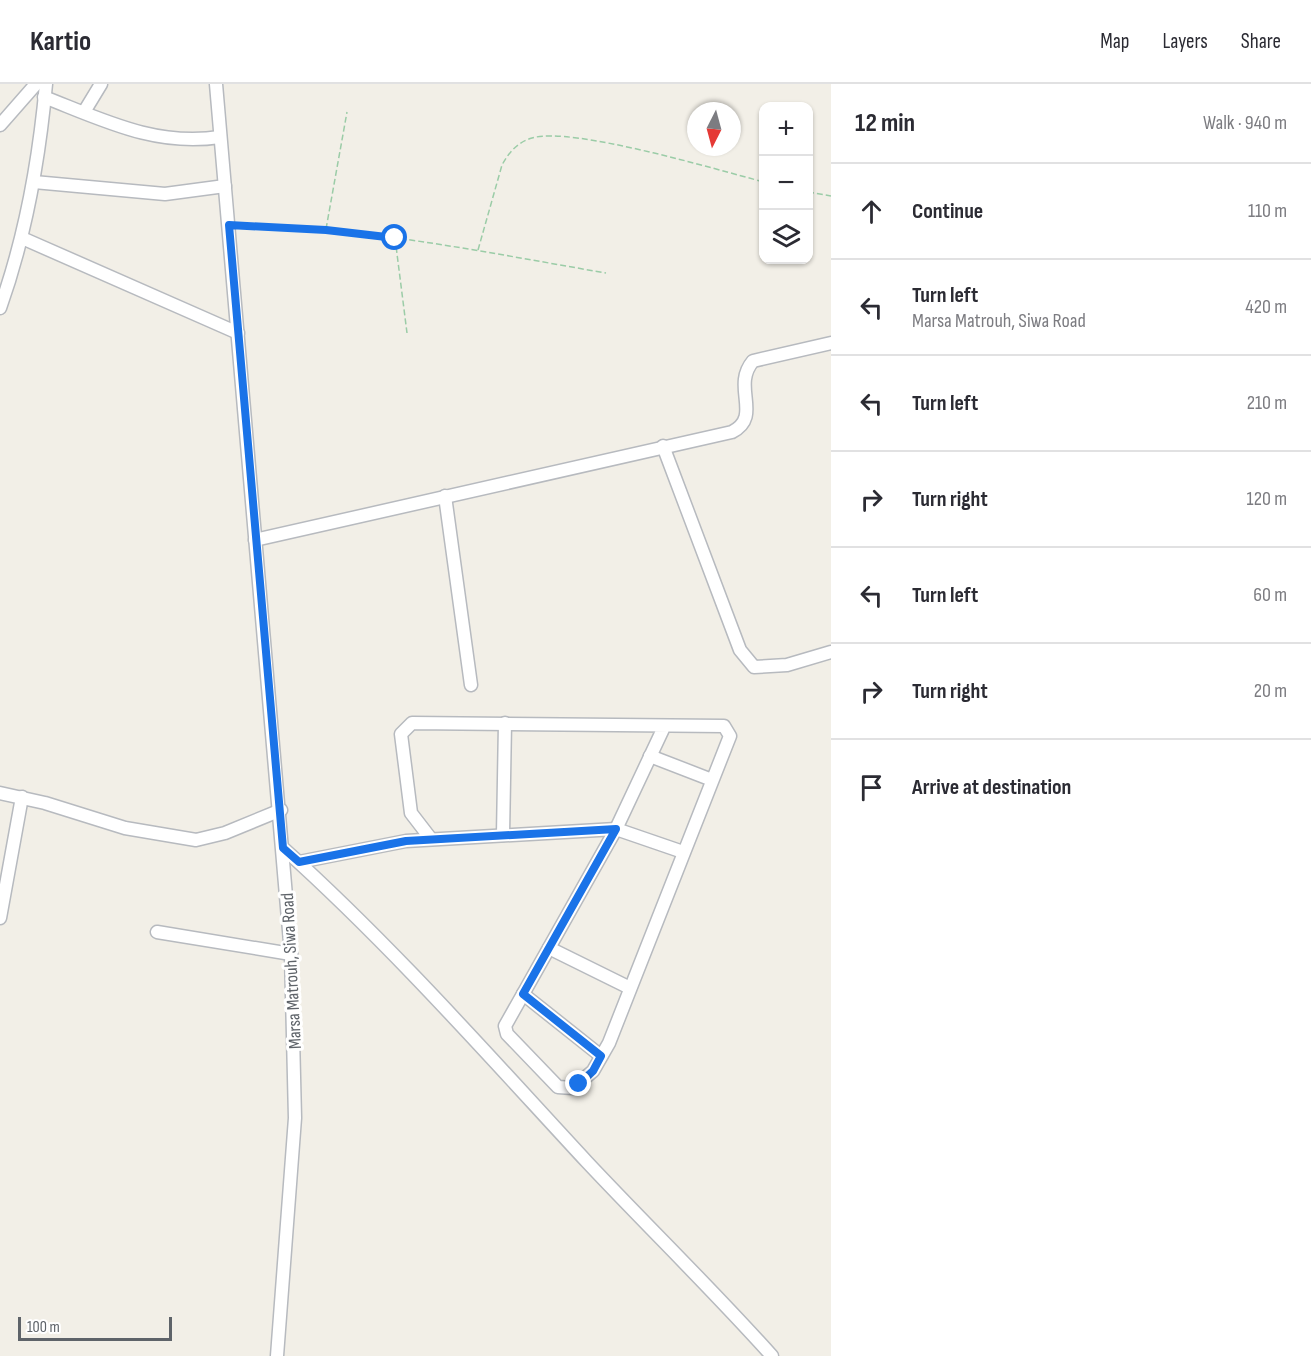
<!DOCTYPE html>
<meta charset="utf-8">
<style>
body{margin:0;font-family:"Sofia Sans Condensed",sans-serif;background:#f2f2f3;color:#2b2b33}
.controls{position:absolute;right:18px;top:18px;display:grid;overflow:hidden;border-radius:12px;box-shadow:0 2px 4px #0004}
.controls button{width:54px;height:54px;display:grid;place-items:center;padding:0;border:0;border-bottom:2px solid #e1e1e2;background:#fff;color:#2b2b33;font:30px sans-serif}
.compass{position:absolute;left:687px;top:18px;width:54px;height:54px;border-radius:50%;background:#fff;box-shadow:0 2px 4px #0004;rotate:186deg}
.scale{position:absolute;left:18px;bottom:15px;width:154px;box-sizing:border-box;padding-left:6px;border:3px solid #5e6369;border-top:0;font-size:16px;line-height:21px;white-space:nowrap;color:#5e6369;-webkit-text-stroke:4px #fff;paint-order:stroke}
.stop{position:absolute;width:18px;height:18px;margin:-14px;border:4px solid #1a73e8;border-radius:50%;background:#fff}
.stop.end{background:#1a73e8;border-color:#fff;box-shadow:0 2px 6px #0008}
.list{margin:0;padding:0;list-style:none}
h2{display:flex;justify-content:space-between;align-items:center;height:78px;margin:0;padding:0 24px;font-size:26px}
h2 small{font-size:20px;font-weight:400;color:#7c7c81}
.list li{display:grid;grid-template-columns:39px 1fr auto;gap:18px;align-items:center;box-sizing:border-box;height:96px;padding:0 24px;border-top:2px solid #e1e1e2}
.list b{display:block;font-size:22px;white-space:nowrap}
.list p{margin:0;font-size:20px;white-space:nowrap;color:#7c7c81}
.list em{font-size:20px;font-style:normal;color:#7c7c81}
.icon{flex:none;width:33px;height:33px;fill:none;stroke:currentColor;stroke-width:2;stroke-linecap:round;stroke-linejoin:round}
.map{position:relative;flex:none;width:831px;height:1272px;overflow:hidden}
header{display:flex;align-items:center;gap:36px;box-sizing:border-box;height:84px;padding:0 30px;background:#fff;border-bottom:2px solid #e1e1e2}
header strong{font-size:28px}
nav{display:flex;gap:33px;margin-inline-start:auto;font-size:21px}
main{display:flex}
aside{flex:1;background:#fff}
.map>svg:first-child{display:block}
.lines{fill:none;stroke-linecap:round;stroke-linejoin:round}
.minor-casing{stroke:#b7babf;stroke-width:15}
.path{stroke:#9bcca7;stroke-width:1.5;stroke-dasharray:6 3;stroke-linecap:butt}
.minor{stroke:#fff;stroke-width:12}
.route{stroke:#1a73e8;stroke-width:8}
.labels{text-anchor:middle;stroke-width:6;stroke-linejoin:round;paint-order:stroke}
.street-label{font-size:18px;fill:#5e6369;stroke:#fff}
</style>
<header>
<strong>Kartio</strong>
<nav><a>Map</a><a>Layers</a><a>Share</a></nav>
</header>
<main>
<div class="map">
<svg width="831" height="1272" viewBox="0 0 831 1272">
<rect width="100%" height="100%" fill="#f2efe7"/>
<g class="lines">
<defs>
<g id="minor">
<polyline points="216,0 291,870 295,1034 277,1272"/>
<path d="M44 13C103 36 156 63 220 53"/>
<polyline points="84,28 101,0"/>
<polyline points="0,41 36,0"/>
<polyline points="34,98 165,110 225,102"/>
<polyline points="22,154 238,249"/>
<path d="M0 224C26 151 39 77 46 0"/>
<polyline points="663,362 740,566 754,583 787,581 831,568"/>
<polyline points="445,412 471,601"/>
<path d="M255 456 732 348C763 332 731 303 753 277L831 259"/>
<polyline points="650,672 712,696"/>
<polyline points="0,709 45,719 125,744 196,756 225,749 281,726"/>
<polyline points="503,751 505,639"/>
<polyline points="431,755 411,729 401,650 412,639 724,642 730,652 609,959 593,987 573,1004 558,1003 507,950 505,942 616,745 664,643"/>
<path d="M283 764C392 862 488 971 587 1078 648 1143 712 1205 772 1272"/>
<polyline points="299,778 406,757 616,745 683,768"/>
<polyline points="0,834 22,713"/>
<polyline points="157,848 291,870"/>
<polyline points="549,864 630,904"/>
<polyline points="523,910 601,972"/>
</g>
</defs>
<!-- minor casing -->
<use href="#minor" class="minor-casing"/>
<!-- path -->
<g class="path">
<polyline points="808,108 831,112"/>
<path d="M239 141C363 143 484 168 606 189"/>
<polyline points="326,145 347,28"/>
<polyline points="395,154 407,249"/>
<path d="M478 166 502 81C509 68 518 58 532 54 571 42 718 86 764 98"/>
</g>
<!-- minor -->
<use href="#minor" class="minor"/>
</g>
<g class="lines">
<!-- route -->
<polyline class="route" points="395,154 326,146 229,141 283,764 299,778 406,757 616,745 523,910 601,972 593,987 579,1000"/>
</g>
<g class="labels">
<!-- street labels -->
<g class="street-label">
<text transform="translate(291 887) rotate(-93)" y="6">Marsa Matrouh, Siwa Road</text>
</g>
</g>
</svg>
<div class="controls">
<button>+</button>
<button>−</button>
<button><svg class="icon" aria-label="layers" viewBox="0 0 24 24"><path d="M12 4l9 5-9 5-9-5zM3 14l9 5 9-5"/></svg></button>
</div>
<svg class="compass" viewBox="-18 -18 36 36"><path d="M0-13l5 13h-10z" fill="#e53935"/><path d="M0 13l5-13h-10z" fill="#7c7c81"/></svg>
<div class="scale">100 m</div>
<div class="stop" style="left:395px;top:154px"></div>
<div class="stop end" style="left:579px;top:1000px"></div>
</div>
<aside>
<h2>12 min<small>Walk · 940 m</small></h2>
<ul class="list">
<li><svg class="icon" aria-label="ahead" viewBox="0 0 24 24"><path d="M12 20V5M6 11l6-6 6 6"/></svg><div><b>Continue</b></div><em>110 m</em></li>
<li><svg class="icon" aria-label="left" viewBox="0 0 24 24"><path d="M17 20v-9H6M10 6l-5 5 5 5"/></svg><div><b>Turn left</b><p>Marsa Matrouh, Siwa Road</p></div><em>420 m</em></li>
<li><svg class="icon" aria-label="left" viewBox="0 0 24 24"><path d="M17 20v-9H6M10 6l-5 5 5 5"/></svg><div><b>Turn left</b></div><em>210 m</em></li>
<li><svg class="icon" aria-label="right" viewBox="0 0 24 24"><path d="M7 20v-9h11M14 6l5 5-5 5"/></svg><div><b>Turn right</b></div><em>120 m</em></li>
<li><svg class="icon" aria-label="left" viewBox="0 0 24 24"><path d="M17 20v-9H6M10 6l-5 5 5 5"/></svg><div><b>Turn left</b></div><em>60 m</em></li>
<li><svg class="icon" aria-label="right" viewBox="0 0 24 24"><path d="M7 20v-9h11M14 6l5 5-5 5"/></svg><div><b>Turn right</b></div><em>20 m</em></li>
<li><svg class="icon" aria-label="arrive" viewBox="0 0 24 24"><path d="M6 21V4h12l-3 4 3 4H6"/></svg><div><b>Arrive at destination</b></div></li>
</ul>
</aside>
</main>
